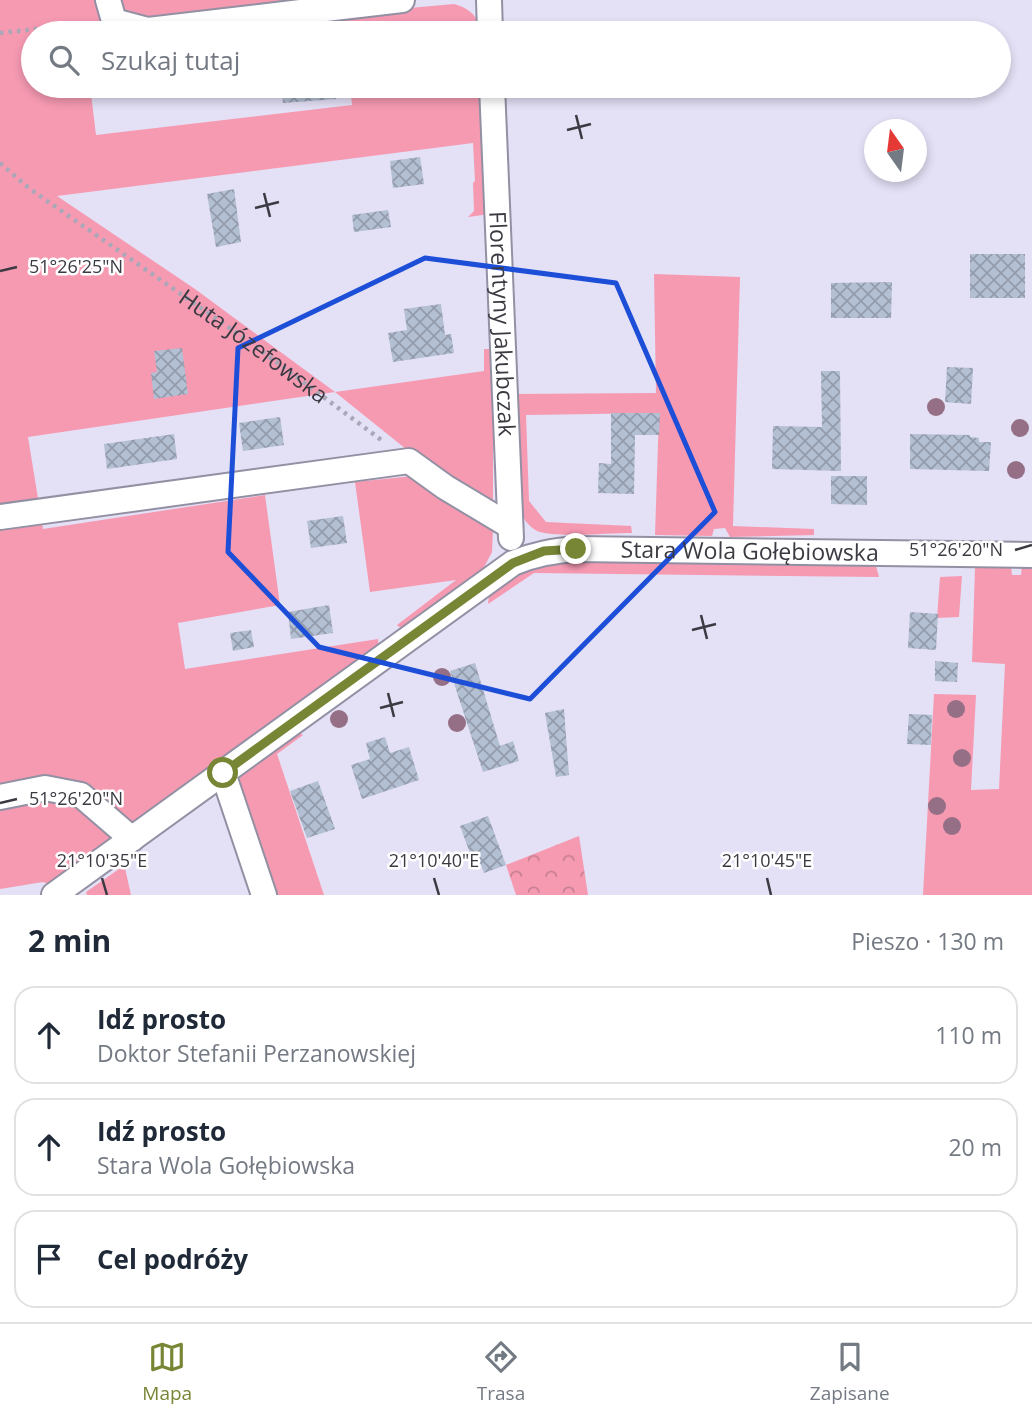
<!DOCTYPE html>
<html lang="pl">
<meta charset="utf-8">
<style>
body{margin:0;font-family:"Open Sans",sans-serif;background:#f6f6f7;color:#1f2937}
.compass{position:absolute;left:864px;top:119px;width:63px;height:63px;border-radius:50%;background:#fff;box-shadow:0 4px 10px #0003;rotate:346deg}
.stop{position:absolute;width:21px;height:21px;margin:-16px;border:5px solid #778635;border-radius:50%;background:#fff}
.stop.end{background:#778635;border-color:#fff;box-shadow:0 2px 7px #0008}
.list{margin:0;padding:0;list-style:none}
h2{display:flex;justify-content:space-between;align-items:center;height:91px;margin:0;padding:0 28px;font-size:30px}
h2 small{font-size:23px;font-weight:400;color:#747a83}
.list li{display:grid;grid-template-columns:46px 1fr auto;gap:21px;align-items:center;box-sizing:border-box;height:98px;margin:0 14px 14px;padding:0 14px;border:2px solid #e0e1e3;border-radius:21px}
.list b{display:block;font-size:26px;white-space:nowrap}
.list p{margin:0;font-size:23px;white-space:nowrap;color:#747a83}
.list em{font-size:23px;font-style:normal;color:#747a83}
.icon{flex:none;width:38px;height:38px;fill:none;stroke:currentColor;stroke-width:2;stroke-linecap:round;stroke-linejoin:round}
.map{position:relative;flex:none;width:1032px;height:895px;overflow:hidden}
.search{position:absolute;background:#fff;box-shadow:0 4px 10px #0003;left:21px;right:21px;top:21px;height:77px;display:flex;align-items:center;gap:18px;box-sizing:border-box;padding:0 24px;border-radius:38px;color:#747a83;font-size:26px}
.sheet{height:427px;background:#fff}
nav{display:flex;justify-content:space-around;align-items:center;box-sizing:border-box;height:98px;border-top:2px solid #e0e1e3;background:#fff;font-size:19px;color:#747a83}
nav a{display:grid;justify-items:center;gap:4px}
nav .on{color:#778635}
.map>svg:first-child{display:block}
.green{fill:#f69ab2}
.forest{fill:url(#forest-crowns)}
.building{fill:url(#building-cross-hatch)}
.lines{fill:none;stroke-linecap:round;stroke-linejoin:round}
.minor-casing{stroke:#9390a4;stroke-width:28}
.path{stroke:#aaa7b8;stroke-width:4.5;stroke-dasharray:3.5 5;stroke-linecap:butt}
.minor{stroke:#fff;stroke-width:24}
.tree{fill:#946f85}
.route{stroke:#778635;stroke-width:9}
.marked{fill:none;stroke:#1d4ed8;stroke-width:5;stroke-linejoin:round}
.ticks{fill:none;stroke:#3b3a42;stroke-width:2.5}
.labels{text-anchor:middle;stroke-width:5;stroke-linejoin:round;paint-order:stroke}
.street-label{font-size:23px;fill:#3b3a42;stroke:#fff}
.ticks-label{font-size:18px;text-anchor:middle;fill:#3b3a42;stroke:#fff;stroke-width:5;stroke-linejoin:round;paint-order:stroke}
</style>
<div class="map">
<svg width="1032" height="895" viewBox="0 0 1032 895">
<defs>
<pattern id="forest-crowns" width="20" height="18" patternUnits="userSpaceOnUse" patternTransform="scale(1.75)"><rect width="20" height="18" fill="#f69ab2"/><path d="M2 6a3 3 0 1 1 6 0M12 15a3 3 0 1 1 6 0" fill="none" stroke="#c87f92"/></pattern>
<pattern id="building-cross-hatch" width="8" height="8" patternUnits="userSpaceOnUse" patternTransform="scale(1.75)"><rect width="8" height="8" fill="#b3bfd2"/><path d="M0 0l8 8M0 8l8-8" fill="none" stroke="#939cac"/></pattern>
</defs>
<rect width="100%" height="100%" fill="#e4e0f6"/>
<!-- green -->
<g class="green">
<polygon points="0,0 369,0 144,33 33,33 33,86 90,86 96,135 352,105 350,86 485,86 490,214 468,217 474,211 473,183 475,181 473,143 57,196 195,289 335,392 484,371 484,349 493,349 493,509 447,482 335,392 28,437 43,529 265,495 280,605 178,623 185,669 378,639 379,650 52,885 43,882 0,889"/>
<path d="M454 4C471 9 477 16 483 33H344L342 18 354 13Z"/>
<path d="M654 274 740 277 733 526 814 529V535L730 537 725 528 714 529 712 536 655 535 659 413 526 415 529 501 546 522 631 526 632 533C611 533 554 538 537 531 529 527 524 519 519 511L514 394 656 393Z"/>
<polygon points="413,476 493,529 492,552 481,573 404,631 397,625 456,580 370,592 355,482"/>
<polygon points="551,559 871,562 876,566 879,577 534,573 488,604 489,595 525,568"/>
<polygon points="978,564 1011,566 1012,575 1021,575 1022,564 1032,565 1032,895 923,895 934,694 976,695 971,790 999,789 1005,664 972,662 975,568"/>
<polygon points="962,576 959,617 937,618 940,577"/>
<polygon points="297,732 303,735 277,754 324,895 276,895 239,783 241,774"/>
<polygon points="125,868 131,895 87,895 86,892 119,869"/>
</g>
<!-- forest -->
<polygon class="forest" points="579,836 588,895 516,895 506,865"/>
<!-- building -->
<g class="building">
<polygon points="281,86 336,86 336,99 283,103"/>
<polygon points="420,157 424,184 393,188 390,161"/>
<polygon points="234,189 241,242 216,247 207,194"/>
<polygon points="388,210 391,227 354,232 352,215"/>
<rect x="970" y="254" width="55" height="44"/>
<polygon points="892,282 891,318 831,318 831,283"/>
<polygon points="441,304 445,335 451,334 454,353 393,362 388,333 407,330 404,309"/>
<polygon points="182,348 188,394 154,399 151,373 157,372 154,351"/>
<polygon points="947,367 973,368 971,404 945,402"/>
<polygon points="821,371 840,371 841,471 772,469 773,426 822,427"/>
<polygon points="611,413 660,413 659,435 635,435 634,494 598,493 599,463 611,464"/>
<polygon points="280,417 284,445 243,451 239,423"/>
<polygon points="174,434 177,459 107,469 104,444"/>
<polygon points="910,434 970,435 970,437 979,438 979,442 991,442 989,471 910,469"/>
<polygon points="831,476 867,476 867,505 831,504"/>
<polygon points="343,516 347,543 311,548 307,521"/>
<polygon points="329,605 333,633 291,639 288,612"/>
<polygon points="910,612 938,614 936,650 908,648"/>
<polygon points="251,630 254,647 233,651 230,633"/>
<polygon points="935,661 958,663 957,682 935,681"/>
<polygon points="475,663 500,746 513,741 519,761 483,772 450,671"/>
<polygon points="564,709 569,775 556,777 545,713"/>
<polygon points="909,714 932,715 931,745 907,744"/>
<polygon points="385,737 390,753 409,747 419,780 362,799 351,765 370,759 366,743"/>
<polygon points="318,781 335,829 307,838 290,791"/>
<polygon points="488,816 506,865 484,873 478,858 473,861 460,826"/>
</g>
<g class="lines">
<defs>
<g id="minor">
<polyline points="108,0 114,21 148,30 402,0"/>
<polyline points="489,0 490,33"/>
<path id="s2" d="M492 86 511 538"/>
<polyline points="0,517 409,461 445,487 510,526"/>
<polyline points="223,773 264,895"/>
<polyline points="0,797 45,788 81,795 132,839"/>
<path id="s3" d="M54 895 513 563C535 554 553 551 576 549L1032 555"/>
</g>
</defs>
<!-- minor casing -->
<use href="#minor" class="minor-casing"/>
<!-- path -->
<g class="path">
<polyline points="0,33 92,23"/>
<path id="s1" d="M0 163 30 189 244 338 384 442"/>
</g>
<!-- minor -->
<use href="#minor" class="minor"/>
</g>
<!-- trees -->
<g class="tree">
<circle cx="936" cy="407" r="9"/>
<circle cx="1020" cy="428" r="9"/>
<circle cx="1016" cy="470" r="9"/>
<circle cx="442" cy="677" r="9"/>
<circle cx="956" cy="709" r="9"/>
<circle cx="339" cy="719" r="9"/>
<circle cx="457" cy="723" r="9"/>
<circle cx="962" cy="758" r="9"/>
<circle cx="937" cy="806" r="9"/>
<circle cx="952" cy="826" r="9"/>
</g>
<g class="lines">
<!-- route -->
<polyline class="route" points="223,773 513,563 544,551 576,549"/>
</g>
<!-- marked area -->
<path class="marked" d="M425 258 616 283 715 512 530 699 319 647 228 552 238 348Z"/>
<!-- ticks -->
<path class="ticks" d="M576 115 582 139M567 130 591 124M264 193 270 217M255 208 279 202M0 271 17 267M1015 550 1032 545M701 615 707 639M692 630 716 624M388 693 394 717M380 708 403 702M0 803 17 799M102 878 107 895M434 878 439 895M767 878 771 895"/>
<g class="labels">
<!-- street labels -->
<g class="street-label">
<text dy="8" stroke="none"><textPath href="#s2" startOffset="238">Florentyny Jakubczak</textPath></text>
<text dy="8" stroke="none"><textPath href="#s1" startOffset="313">Huta Józefowska</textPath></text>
<text dy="8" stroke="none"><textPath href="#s3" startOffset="805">Stara Wola Gołębiowska</textPath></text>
</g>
</g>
<g class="ticks-label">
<text x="76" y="273">51°26'25"N</text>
<text x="956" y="556">51°26'20"N</text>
<text x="76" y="805">51°26'20"N</text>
<text x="102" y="867">21°10'35"E</text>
<text x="434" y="867">21°10'40"E</text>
<text x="767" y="867">21°10'45"E</text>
</g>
</svg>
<svg class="compass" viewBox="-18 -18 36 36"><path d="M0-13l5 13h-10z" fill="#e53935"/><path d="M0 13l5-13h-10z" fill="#747a83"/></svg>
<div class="stop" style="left:223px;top:773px"></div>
<div class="stop end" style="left:576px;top:549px"></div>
<div class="search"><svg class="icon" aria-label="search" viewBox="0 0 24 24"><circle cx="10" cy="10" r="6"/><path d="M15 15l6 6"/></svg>Szukaj tutaj</div>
</div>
<section class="sheet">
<h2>2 min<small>Pieszo · 130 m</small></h2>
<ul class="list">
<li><svg class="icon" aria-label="ahead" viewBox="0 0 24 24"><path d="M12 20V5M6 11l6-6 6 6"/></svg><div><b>Idź prosto</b><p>Doktor Stefanii Perzanowskiej</p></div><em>110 m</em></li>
<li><svg class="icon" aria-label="ahead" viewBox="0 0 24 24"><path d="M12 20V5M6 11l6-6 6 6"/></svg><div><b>Idź prosto</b><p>Stara Wola Gołębiowska</p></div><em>20 m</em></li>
<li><svg class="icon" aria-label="arrive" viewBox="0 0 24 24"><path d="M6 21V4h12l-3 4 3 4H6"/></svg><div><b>Cel podróży</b></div></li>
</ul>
</section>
<nav>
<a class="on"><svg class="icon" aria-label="map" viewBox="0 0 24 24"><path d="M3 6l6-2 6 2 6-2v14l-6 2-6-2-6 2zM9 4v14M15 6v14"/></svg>Mapa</a>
<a><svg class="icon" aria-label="directions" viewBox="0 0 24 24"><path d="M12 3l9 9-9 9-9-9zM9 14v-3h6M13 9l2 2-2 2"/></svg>Trasa</a>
<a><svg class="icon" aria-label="saved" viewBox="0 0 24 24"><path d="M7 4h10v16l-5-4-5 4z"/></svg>Zapisane</a>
</nav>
